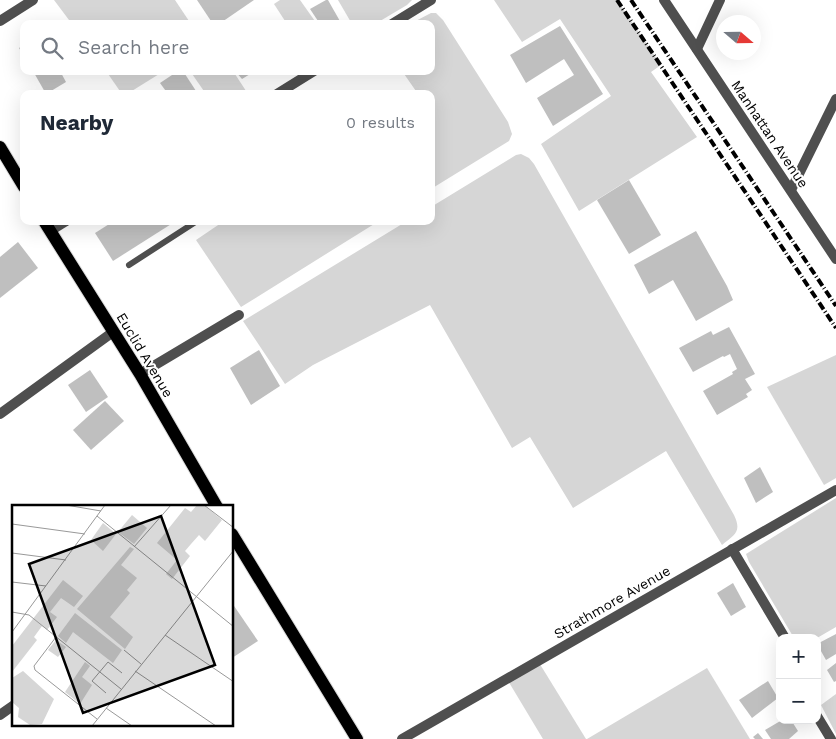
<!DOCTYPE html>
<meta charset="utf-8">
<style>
body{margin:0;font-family:"Work Sans",sans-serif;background:#f6f6f7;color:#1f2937}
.controls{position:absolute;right:15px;bottom:15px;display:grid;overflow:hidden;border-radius:10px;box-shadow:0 5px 20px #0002}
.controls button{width:45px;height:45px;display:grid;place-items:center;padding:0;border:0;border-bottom:1px solid #e0e1e3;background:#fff;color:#1f2937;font:25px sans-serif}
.compass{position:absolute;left:716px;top:15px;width:45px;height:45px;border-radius:50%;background:#fff;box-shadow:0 5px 20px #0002;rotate:110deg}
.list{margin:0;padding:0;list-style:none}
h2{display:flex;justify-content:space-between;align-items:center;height:65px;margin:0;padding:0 20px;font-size:21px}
h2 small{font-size:16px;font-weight:400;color:#747a83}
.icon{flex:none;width:28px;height:28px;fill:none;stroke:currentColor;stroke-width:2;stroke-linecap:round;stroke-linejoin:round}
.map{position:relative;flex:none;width:836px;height:739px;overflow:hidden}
.search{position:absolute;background:#fff;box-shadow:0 5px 20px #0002;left:20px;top:20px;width:415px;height:55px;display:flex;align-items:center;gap:12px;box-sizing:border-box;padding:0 18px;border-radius:10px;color:#747a83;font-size:19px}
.panel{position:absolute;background:#fff;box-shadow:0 5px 20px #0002;left:20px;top:90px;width:415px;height:135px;border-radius:10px}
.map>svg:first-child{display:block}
.green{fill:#d6d6d6}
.building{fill:#bfbfbf}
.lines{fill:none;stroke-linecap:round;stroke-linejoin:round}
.primary-casing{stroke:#dbdbdb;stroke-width:14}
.service{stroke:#4f4f4f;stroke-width:6}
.minor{stroke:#4f4f4f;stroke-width:10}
.primary{stroke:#000;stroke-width:12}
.rail{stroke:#000;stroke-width:4;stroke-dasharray:8 2.5 1 2.5;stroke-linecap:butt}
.labels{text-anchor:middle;stroke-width:4;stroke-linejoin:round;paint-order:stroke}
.street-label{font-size:14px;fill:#000;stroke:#fff}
.inset-road{fill:none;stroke:#999;stroke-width:1}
.view{fill:#000;fill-opacity:0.15;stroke:#000;stroke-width:2.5}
.inset-edge{fill:none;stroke:#000;stroke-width:2.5}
</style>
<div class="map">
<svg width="836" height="739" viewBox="0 0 836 739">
<rect width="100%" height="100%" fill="#fff"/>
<!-- green -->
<g class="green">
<polygon points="54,0 175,0 191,24 72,24"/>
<polygon points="280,0 300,0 317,24 287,24 274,4"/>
<polygon points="338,0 412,0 407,5 375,24 352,24"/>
<polygon points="494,0 617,0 661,65 651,72 697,137 579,211 541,144 611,96 560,19 522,42"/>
<polygon points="431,13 436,13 443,20 508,122 512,134 509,141 431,189 431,94 418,94 402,71 431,71 431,24 410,24"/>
<polygon points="106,71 164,71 127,94 122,94"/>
<polygon points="190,71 233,71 248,94 206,94"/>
<path d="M521 154 529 158 534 164 734 515C742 532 735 534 722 545L666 451 573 508 530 437 512 448 430 305 313 365 285 384 243 321 407 221H431V207L516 155Z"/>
<polygon points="224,221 379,221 241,307 196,240"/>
<polygon points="836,355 836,478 824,485 767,387"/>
<polygon points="836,498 836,627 817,638 794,638 749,562 746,554"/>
<polygon points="538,661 586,739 543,739 507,679"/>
<polygon points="707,668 750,739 587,739"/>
<polygon points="836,694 836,734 821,705"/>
</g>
<!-- building -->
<g class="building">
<polygon points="197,0 254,0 219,24 213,24"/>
<polygon points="326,0 328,0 341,23 320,24 310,9"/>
<polygon points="560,26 603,94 553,126 537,98 574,75 564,59 526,83 510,55"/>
<polygon points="24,45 24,56 19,48"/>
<polygon points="33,71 60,71 66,82 46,94"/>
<polygon points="178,71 183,71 198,94 168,94 160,83"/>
<polygon points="235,71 255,71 242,79"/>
<polygon points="629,180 661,235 629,254 597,200"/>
<polygon points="114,221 176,221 113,261 95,233"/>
<polygon points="696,231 727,286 733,300 696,321 673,280 649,294 634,265"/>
<polygon points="18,242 38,268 0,298 0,257"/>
<polygon points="729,327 755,374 745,379 752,390 746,394 748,397 717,415 703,391 733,374 732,372 737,369 730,354 724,357 723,356 693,372 679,348 711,331 713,335"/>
<polygon points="259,350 280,386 251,405 230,368"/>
<polygon points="90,370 108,397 86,412 68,385"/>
<polygon points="105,401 124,421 91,450 73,430"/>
<polygon points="760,467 773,492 756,503 744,478"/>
<polygon points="733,583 746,607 731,616 717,593"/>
<polygon points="232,603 258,641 232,658"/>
<polygon points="836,634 836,654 826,660 817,644"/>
<polygon points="836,663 836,681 834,682 827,670"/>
<polygon points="768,681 778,698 752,718 739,700"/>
<polygon points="782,720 791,720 798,731 789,739 771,739 765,730"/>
<polygon points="758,733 763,739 755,739 753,737"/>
</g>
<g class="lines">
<defs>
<g id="primary">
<polyline points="0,147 24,187"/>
<polyline points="44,221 140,374 217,507"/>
<polyline points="232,534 357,739"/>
</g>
</defs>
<!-- primary casing -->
<use href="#primary" class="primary-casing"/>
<!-- service -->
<polyline class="service" points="129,265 197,221"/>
<!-- minor -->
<g class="minor">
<polyline points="664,0 836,259"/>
<polyline points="0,21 33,0"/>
<polyline points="392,24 431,0"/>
<polyline points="697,49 720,0"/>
<polyline points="277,94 314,71"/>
<polyline points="791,190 836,99"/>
<polyline points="50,231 66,221"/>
<polyline points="140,374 239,315"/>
<polyline points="0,414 113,332"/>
<polyline points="732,549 785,638"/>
<polyline points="0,715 14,705"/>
<polyline points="817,716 831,739"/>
<polyline points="402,739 836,490"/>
</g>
<!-- primary -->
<use href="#primary" class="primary"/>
<!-- rail -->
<g class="rail">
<polyline points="617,0 836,328"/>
<polyline points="631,0 836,306"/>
</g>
</g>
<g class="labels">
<!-- street labels -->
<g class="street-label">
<text transform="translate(770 134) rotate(56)" y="5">Manhattan Avenue</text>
<text transform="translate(145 355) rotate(59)" y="5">Euclid Avenue</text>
<text transform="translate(612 602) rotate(-30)" y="5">Strathmore Avenue</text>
</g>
</g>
<!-- overview -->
<g transform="translate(12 505)">
<rect width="221" height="221" fill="#fff"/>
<path d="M185 0H192L210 15 193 36 187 30 179 39 173 46 178 51 160 74 154 69 165 55 145 38 173 3 179 7ZM120 10 135 23 122 39 106 27ZM91 18 104 29 91 46 79 35ZM118 42 122 44 109 60 125 73 115 85 118 88 98 112 121 132 113 144 65 104ZM51 75 71 91 62 102 49 93 38 107 45 112 35 125 30 121 22 132 25 135 0 167V141ZM63 108 110 145 101 158 61 127 54 138 46 131ZM44 135 54 142 46 152 36 145ZM73 157 78 161 70 172 80 180 68 199 53 187ZM11 166 42 194 30 219 18 220 6 212 7 203 0 197V173Z" fill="#d6d6d6"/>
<path class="inset-road" d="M54 0 89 6M192 0 222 23M85 11 222 122M0 19 73 29M122 42 159 0M0 48 54 55M0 77 34 81M0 107 17 110 109 184M0 127 93 0M153 130 222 177M44 132 22 161 23 165 85 214M112 145 129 159M123 166 204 221M94 188 80 176 96 157 110 168M94 203 120 221M80 221 222 45"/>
<path class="view" d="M149 11 203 160 71 208 17 59Z"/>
<rect width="221" height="221" class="inset-edge"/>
</g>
</svg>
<div class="controls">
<button>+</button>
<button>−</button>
</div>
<svg class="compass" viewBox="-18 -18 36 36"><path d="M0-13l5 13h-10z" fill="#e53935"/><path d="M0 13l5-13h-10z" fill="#747a83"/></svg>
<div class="search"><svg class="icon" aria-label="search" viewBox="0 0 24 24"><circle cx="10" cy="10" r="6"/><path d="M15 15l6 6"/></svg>Search here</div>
<section class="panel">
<h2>Nearby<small>0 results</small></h2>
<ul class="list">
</ul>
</section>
</div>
